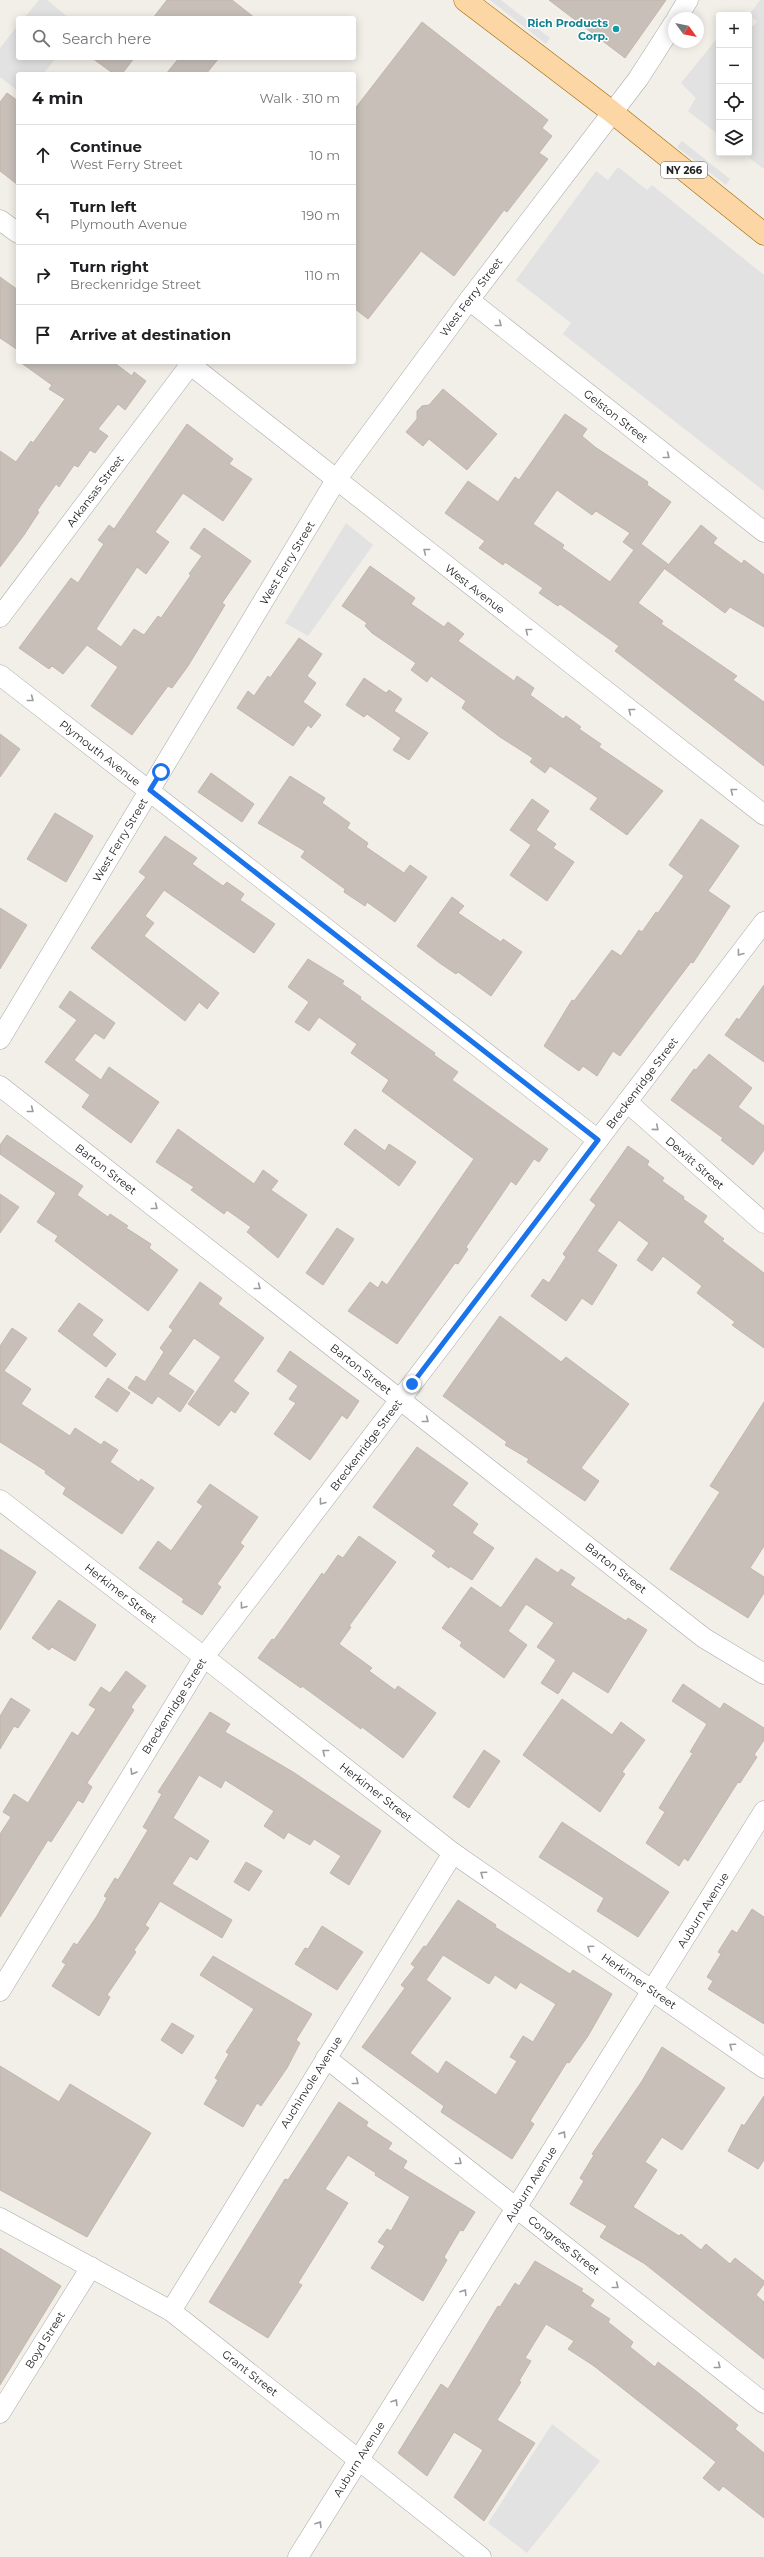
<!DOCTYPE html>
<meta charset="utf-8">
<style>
body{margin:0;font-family:Montserrat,sans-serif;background:#f6f6f6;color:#202124}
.controls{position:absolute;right:12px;top:12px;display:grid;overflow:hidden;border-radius:4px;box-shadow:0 2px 10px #0003}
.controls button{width:36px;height:36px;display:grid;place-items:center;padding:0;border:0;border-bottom:1px solid #e0e0e0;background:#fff;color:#202124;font:20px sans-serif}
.compass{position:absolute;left:668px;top:12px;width:36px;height:36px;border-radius:50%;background:#fff;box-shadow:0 2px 10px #0003;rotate:123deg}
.stop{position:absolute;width:12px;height:12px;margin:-9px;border:3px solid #1a73e8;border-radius:50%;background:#fff}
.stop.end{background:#1a73e8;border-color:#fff;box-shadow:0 1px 4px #0008}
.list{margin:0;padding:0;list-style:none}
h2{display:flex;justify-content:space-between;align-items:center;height:52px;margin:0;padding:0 16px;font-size:17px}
h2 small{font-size:13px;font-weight:400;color:#757577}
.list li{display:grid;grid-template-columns:26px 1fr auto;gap:12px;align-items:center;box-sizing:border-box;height:60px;padding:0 16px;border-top:1px solid #e0e0e0}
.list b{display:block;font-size:15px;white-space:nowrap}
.list p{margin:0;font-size:13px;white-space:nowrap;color:#757577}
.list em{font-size:13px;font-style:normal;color:#757577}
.icon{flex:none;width:22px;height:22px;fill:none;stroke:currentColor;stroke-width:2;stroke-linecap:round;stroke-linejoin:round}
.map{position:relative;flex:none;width:764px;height:2557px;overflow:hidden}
.search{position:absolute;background:#fff;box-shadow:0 2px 10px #0003;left:16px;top:16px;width:340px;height:44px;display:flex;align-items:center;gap:10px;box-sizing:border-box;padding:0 14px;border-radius:4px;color:#757577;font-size:15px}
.panel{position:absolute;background:#fff;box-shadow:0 2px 10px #0003;left:16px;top:72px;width:340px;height:292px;border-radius:4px}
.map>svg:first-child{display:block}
.parking{fill:#e2e2e2}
.building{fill:#c7bfb8;stroke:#c4b6ab;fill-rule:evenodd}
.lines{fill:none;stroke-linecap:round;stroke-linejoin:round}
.minor-casing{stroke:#a9a9a9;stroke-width:21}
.major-casing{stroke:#a06b00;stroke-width:23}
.minor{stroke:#fff;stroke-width:20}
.major{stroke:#fcd6a4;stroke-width:22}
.oneway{stroke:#9c9c9c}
.route{stroke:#1a73e8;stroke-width:5}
.culture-dot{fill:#0f9aa8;stroke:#fff;stroke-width:1.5}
.labels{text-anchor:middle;stroke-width:3;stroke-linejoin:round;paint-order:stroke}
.shield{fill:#fff;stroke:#646464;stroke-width:1}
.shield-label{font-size:10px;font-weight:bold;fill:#222}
.culture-label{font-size:11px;font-weight:bold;fill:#0d838f;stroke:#fff;text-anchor:end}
.street-label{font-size:11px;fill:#222;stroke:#fff}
</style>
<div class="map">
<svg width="764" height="2557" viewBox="0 0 764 2557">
<rect width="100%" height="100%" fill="#f2efe9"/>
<!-- parking -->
<g class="parking">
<polygon points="39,0 47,0 69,18 24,18"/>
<polygon points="490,0 501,0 550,38 546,44"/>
<polygon points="760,0 764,0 764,169 743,153 749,153 749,24 754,26 757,21 749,15"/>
<polygon points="18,25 18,58 56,58 43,74 18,74 18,91 0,77 0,48"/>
<polygon points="719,36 719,135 688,111 696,98 681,83"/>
<polygon points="682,141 730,179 726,185 677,147"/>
<polygon points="618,167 647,190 652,185 764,275 764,491 563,334 571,323 516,280 596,171 608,180"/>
<polygon points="346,523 373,545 308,636 285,623"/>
<polygon points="552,2424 600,2461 527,2553 488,2523"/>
</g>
<!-- building -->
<g class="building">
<polygon points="167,0 232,0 255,18 153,18"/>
<polygon points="549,0 666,0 625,58"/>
<polygon points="422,22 548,120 542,128 552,136 539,153 548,159 507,212 504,210 454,276 421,251 368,319 354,308 354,110"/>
<polygon points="92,58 134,58 122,74 114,74"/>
<polygon points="179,58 219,58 206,74 166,74"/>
<polygon points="7,93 18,101 18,185 0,171 0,102"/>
<polygon points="0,277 18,290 18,350 0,338"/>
<polygon points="20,362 113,362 132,376 134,372 146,381 125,410 118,404 98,429 108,436 95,453 90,450 78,467 74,465 59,487 56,484 37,511 39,512 24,535 0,567 0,451 16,462 31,441 33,443 65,399 49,389 52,385"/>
<polygon points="443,389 497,434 467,470 429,439 423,446 406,432 417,419 417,411 422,406 429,405"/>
<path d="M565 414 587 429 582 436 595 447 648 482 647 485 671 502 641 544 668 564 638 603 663 621 661 624 737 676 733 680 764 702V766L615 651 619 646 560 604 558 606 539 593 543 588 505 562 503 565 479 548 485 541 445 513 468 481 498 502 515 477 519 480ZM557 490 592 515 596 511 630 533 623 542 634 550 610 582 562 548 564 545 533 524Z"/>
<polygon points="187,424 233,459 229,464 252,479 223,521 183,493 155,532 169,542 146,574 137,567 96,629 121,647 134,629 144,635 158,616 161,618 191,575 189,574 202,556 190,548 204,528 251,561 222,603 225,605 188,666 172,688 168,686 132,735 91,706 118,667 87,645 63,674 52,666 49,669 19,648 71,578 78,583 104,544 98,540 109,525 114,529"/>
<polygon points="701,525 717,538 713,543 742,564 744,560 764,575 764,627 730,607 725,613 665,569"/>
<polygon points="370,566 415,598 411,604 444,627 448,622 464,634 458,641 514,681 517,676 534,688 530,695 563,719 566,716 581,727 579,729 601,744 599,747 663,791 627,835 590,809 598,798 550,766 545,773 530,762 533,758 500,737 462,708 466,701 431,676 427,682 411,670 416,663 372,633 365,626 367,623 342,606"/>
<polygon points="299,638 322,654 307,676 316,683 303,702 321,715 311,728 308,725 293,746 237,708 248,691 254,696 268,676 270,678"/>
<polygon points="364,678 386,693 389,690 402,699 394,711 428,733 409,760 393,750 401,738 367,714 364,717 346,705"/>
<polygon points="0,734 20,749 0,777"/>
<polygon points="211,773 254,804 242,822 198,792"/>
<polygon points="290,776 325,798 322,803 350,823 347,828 368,843 366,847 404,873 410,865 427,877 395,922 367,902 365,906 344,892 345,889 301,857 305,851 258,823"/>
<polygon points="532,799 549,811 536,830 556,844 553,848 574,862 547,901 510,875 531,845 510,830"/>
<polygon points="55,813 93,836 66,882 27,859"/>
<polygon points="701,819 739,846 708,891 730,906 693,963 691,962 620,1056 613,1051 597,1076 583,1066 579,1071 544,1046 572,1000 574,1001 612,950 621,956 639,930 642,932 656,912 658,913 684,876 669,865"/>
<polygon points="165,836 197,858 192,864 223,886 227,882 244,894 240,900 275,924 254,953 164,890 145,916 154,923 144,936 219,993 207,1009 199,1002 185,1021 91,948 146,877 139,872"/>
<polygon points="452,897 464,906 458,913 501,942 503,939 522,952 491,996 458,972 456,974 441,964 417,946"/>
<polygon points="0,908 27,925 0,969"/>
<polygon points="308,959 344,981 342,984 361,997 360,999 435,1053 434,1055 458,1072 452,1080 548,1149 539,1162 534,1159 516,1185 511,1181 466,1247 468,1249 458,1264 455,1263 397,1344 348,1311 370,1282 378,1288 382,1281 387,1285 474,1159 382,1091 389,1080 351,1053 357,1044 319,1017 309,1031 295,1022 309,1002 288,987"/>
<polygon points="764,985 764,1062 725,1035 737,1018 739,1020"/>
<polygon points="70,991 115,1023 104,1039 95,1033 74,1060 101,1080 109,1067 159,1102 131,1143 82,1107 90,1095 45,1062 77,1020 59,1007"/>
<polygon points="709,1054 752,1088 738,1107 764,1126 764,1150 753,1165 721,1140 723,1138 671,1100 694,1069 696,1070"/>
<polygon points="178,1129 254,1184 263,1170 278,1181 271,1190 307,1215 278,1258 247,1232 251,1227 227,1210 224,1214 191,1190 194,1187 156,1162"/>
<polygon points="355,1129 385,1151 389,1144 416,1162 399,1186 344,1144"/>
<polygon points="7,1135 83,1186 77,1195 108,1217 110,1214 128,1226 126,1228 151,1244 149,1248 178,1270 148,1311 55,1241 58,1236 37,1222 56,1193 0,1154 0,1145"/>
<polygon points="628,1146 649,1161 647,1165 664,1178 662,1181 684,1197 683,1199 707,1216 703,1222 724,1239 722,1241 764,1273 764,1348 732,1325 735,1322 697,1293 702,1286 663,1256 652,1271 637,1260 649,1243 619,1220 597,1251 617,1265 592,1305 582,1298 566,1321 531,1296 543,1279 549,1283 566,1257 563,1254 596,1205 590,1200"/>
<polygon points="0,1194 19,1207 0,1233"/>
<polygon points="337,1228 354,1239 323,1285 306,1273"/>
<polygon points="200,1282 222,1298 218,1304 264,1338 233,1381 249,1393 235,1413 231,1410 219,1426 188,1404 221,1357 194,1338 168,1374 194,1391 180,1412 158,1396 152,1404 128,1388 136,1376 145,1382 164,1352 160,1348 173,1330 169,1327"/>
<polygon points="79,1303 103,1320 92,1335 116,1354 106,1367 58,1331"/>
<polygon points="500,1316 561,1362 566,1357 629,1404 581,1468 599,1481 585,1501 527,1462 529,1459 505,1445 507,1442 443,1396"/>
<polygon points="12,1328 27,1338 4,1371 31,1389 21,1404 70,1436 75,1428 101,1445 104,1441 118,1450 110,1462 139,1482 141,1479 154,1488 122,1534 63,1494 66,1488 45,1473 46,1471 0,1442 0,1346"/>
<polygon points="290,1351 359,1401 347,1419 342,1415 310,1460 274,1434 296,1403 289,1399 298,1386 277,1371"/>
<polygon points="108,1378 130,1393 117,1412 95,1397"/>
<polygon points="764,1402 764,1546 750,1568 764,1577 764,1593 748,1618 670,1569 720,1492 710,1486"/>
<polygon points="417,1447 468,1483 452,1505 478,1524 472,1533 494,1548 472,1580 450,1566 449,1568 432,1556 436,1551 373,1507"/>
<polygon points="210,1484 258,1517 240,1543 244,1546 217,1584 221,1587 202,1615 182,1602 184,1599 139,1568 158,1541 171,1551 203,1506 197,1502"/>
<polygon points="359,1536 396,1562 349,1626 351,1627 339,1644 372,1668 369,1671 395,1690 398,1686 436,1713 403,1758 362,1727 361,1729 302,1686 301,1688 258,1658 272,1639 274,1640 322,1573 324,1575 338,1555 343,1558"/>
<polygon points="0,1549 36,1572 0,1630"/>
<polygon points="536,1558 558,1573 561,1569 575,1578 570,1585 626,1621 628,1618 647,1630 608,1693 573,1671 558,1694 541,1683 556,1660 537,1647 554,1623 526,1604 508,1631 527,1645 504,1678 460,1646 462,1642 442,1628 471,1587 501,1608"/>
<polygon points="59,1600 96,1625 75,1661 52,1647 49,1650 32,1638"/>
<polygon points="126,1671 146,1686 131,1707 134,1710 87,1783 92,1787 83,1803 78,1800 51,1842 48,1840 0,1917 0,1834 11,1817 3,1812 14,1794 28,1803 72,1732 78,1736 96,1709 89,1705 101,1687 110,1693"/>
<polygon points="683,1684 720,1709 724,1703 764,1728 764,1740 754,1755 757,1757 740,1783 738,1782 688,1861 684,1858 679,1866 646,1843 665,1812 659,1808 693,1753 690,1752 707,1724 672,1701"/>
<polygon points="11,1698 30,1710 18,1728 14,1726 0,1749 0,1716"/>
<polygon points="562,1699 612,1735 621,1722 645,1740 622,1772 625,1774 600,1812 523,1755"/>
<polygon points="210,1712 230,1724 225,1732 293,1772 381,1831 349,1885 330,1873 341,1856 314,1839 310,1845 288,1832 284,1839 264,1826 274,1811 225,1780 221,1788 199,1775 173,1818 209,1841 197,1860 190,1856 172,1884 232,1920 222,1938 160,1901 145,1925 149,1928 134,1950 136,1952 107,1995 110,1997 99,2016 52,1986 66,1964 62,1962 74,1943 77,1945 97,1916 107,1898 104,1896 115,1878 118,1880 148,1830 143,1827 162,1794 158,1792"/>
<polygon points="484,1750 500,1761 469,1808 453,1797"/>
<polygon points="562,1822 669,1892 638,1937 597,1911 604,1898 539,1857"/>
<polygon points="246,1862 262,1871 249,1891 234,1882"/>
<path d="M458 1900 496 1925 495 1927 570 1974 573 1970 612 1994 588 2036 569 2063 567 2062 530 2121 534 2124 512 2159 441 2112 444 2106 362 2047 405 1988 401 1985 415 1967 411 1964 424 1946 426 1947ZM443 1955 489 1984 495 1975 516 1989 520 1982 556 2004 533 2042 523 2036 510 2057 517 2061 496 2095 446 2061 438 2074 410 2053 451 1998 426 1980Z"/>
<polygon points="752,1909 764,1917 764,2024 708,1989 713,1981 707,1977 721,1954 718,1952 732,1930 737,1933"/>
<polygon points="322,1926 363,1952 337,1990 295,1964 305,1948 308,1949"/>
<polygon points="213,1956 312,2014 296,2040 300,2043 287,2068 261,2106 257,2103 243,2127 204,2104 218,2080 215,2078 229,2054 226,2052 254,2009 200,1975"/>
<polygon points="172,2023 194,2036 182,2054 161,2040"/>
<polygon points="662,2047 725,2088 682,2150 662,2137 645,2162 657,2170 633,2207 679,2236 681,2234 701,2250 706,2244 730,2264 735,2258 764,2281 764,2284 756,2295 764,2302 764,2359 645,2264 600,2237 607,2226 570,2204 584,2181 580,2178 594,2155 592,2154 642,2081"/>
<polygon points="0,2066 59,2102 70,2084 151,2133 87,2237 0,2190"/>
<polygon points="764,2096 764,2160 758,2169 728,2151 742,2124 744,2126"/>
<polygon points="339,2102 368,2122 366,2126 392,2143 388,2149 407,2161 403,2168 475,2212 463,2231 460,2230 444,2257 447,2260 423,2301 371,2268 385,2246 378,2242 387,2229 391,2231 410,2197 375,2175 376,2173 348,2155 325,2189 348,2203 298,2283 302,2285 268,2338 209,2302 285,2179 288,2180"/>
<polygon points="0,2248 61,2286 0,2385"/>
<polygon points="535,2261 583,2289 581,2291 594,2300 590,2306 610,2319 608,2322 633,2342 630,2347 655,2367 658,2362 696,2391 738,2425 735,2429 764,2453 764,2518 723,2486 719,2491 703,2478 716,2462 594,2366 568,2349 574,2341 546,2324 525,2358 531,2361 519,2381 521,2382 497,2420 535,2443 484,2521 454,2497 483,2450 454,2432 427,2476 398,2453 441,2384 448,2389 498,2306 500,2307 515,2283 519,2286"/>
</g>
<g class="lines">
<defs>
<g id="minor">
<polyline points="677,18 688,0"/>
<polyline points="0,220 18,233"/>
<polyline points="469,300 764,532"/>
<polyline points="187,362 764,815"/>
<polyline points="0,617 190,365"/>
<polyline points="0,675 598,1140"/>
<polyline points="0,1039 336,480 469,300 638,79 674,23"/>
<polyline points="0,1086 704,1638 764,1674"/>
<polyline points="627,1102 764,1223"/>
<polyline points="0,1500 204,1657 453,1853 764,2068"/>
<polyline points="0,1991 204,1657 764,922"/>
<polyline points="326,2058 764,2403"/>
<polyline points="0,2218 171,2311 481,2557"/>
<polyline points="171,2311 453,1853"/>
<polyline points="0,2413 91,2267"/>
<polyline points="298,2557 764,1811"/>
</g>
<polyline id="major" points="465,0 612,112 764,234"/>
</defs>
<!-- minor casing -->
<use href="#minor" class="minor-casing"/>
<!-- major casing -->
<use href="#major" class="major-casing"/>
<!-- minor -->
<use href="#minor" class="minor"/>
<!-- major -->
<use href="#major" class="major"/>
</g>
<!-- one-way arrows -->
<defs><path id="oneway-chevron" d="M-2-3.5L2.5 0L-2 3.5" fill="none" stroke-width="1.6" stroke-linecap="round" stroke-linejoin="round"/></defs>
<g class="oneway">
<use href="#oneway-chevron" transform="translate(499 324) rotate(38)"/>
<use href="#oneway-chevron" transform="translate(667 456) rotate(38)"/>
<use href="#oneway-chevron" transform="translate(426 551) rotate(-142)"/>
<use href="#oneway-chevron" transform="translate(528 631) rotate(-142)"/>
<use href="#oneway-chevron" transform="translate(31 699) rotate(38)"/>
<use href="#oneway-chevron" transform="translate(631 711) rotate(-142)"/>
<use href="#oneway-chevron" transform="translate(733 791) rotate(-142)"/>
<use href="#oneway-chevron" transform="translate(740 953) rotate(127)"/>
<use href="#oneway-chevron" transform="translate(31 1110) rotate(38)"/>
<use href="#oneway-chevron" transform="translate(656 1128) rotate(41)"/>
<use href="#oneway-chevron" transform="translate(155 1207) rotate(38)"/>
<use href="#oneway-chevron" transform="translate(258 1287) rotate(38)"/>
<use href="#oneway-chevron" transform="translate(426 1420) rotate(38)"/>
<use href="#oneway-chevron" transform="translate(322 1502) rotate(127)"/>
<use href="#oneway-chevron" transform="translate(243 1606) rotate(127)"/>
<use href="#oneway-chevron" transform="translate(325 1752) rotate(-142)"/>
<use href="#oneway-chevron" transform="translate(133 1772) rotate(121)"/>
<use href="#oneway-chevron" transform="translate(483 1874) rotate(-145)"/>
<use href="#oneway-chevron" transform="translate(590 1948) rotate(-145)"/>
<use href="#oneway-chevron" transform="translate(732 2046) rotate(-145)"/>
<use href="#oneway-chevron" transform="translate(356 2082) rotate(38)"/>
<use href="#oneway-chevron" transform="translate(563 2134) rotate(-58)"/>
<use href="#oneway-chevron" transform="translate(459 2162) rotate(38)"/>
<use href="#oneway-chevron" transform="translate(616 2286) rotate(38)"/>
<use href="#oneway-chevron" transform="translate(464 2292) rotate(-58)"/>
<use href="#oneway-chevron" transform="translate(718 2366) rotate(38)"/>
<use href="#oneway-chevron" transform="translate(395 2402) rotate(-58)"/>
<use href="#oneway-chevron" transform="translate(319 2524) rotate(-58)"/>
</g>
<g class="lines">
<!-- route -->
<polyline class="route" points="161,772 150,790 598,1140 412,1384"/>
</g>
<!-- markers -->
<circle class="culture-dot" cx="616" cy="29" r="4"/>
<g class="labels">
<!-- shield labels -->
<rect class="shield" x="661" y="162" width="46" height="16" rx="3"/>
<g class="shield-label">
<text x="684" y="174">NY 266</text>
</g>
<!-- culture labels -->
<g class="culture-label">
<text x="608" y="27">Rich Products<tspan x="608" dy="13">Corp.</tspan></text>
</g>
<!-- street labels -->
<g class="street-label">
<text transform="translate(471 297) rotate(-53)" y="4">West Ferry Street</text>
<text transform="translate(616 416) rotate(38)" y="4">Gelston Street</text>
<text transform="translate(95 491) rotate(-53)" y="4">Arkansas Street</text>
<text transform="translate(287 563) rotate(-59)" y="4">West Ferry Street</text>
<text transform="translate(475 589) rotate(38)" y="4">West Avenue</text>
<text transform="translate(100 753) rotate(38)" y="4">Plymouth Avenue</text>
<text transform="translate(120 840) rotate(-59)" y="4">West Ferry Street</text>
<text transform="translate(642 1083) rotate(-53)" y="4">Breckenridge Street</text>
<text transform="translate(695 1163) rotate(41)" y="4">Dewitt Street</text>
<text transform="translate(106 1169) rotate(38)" y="4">Barton Street</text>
<text transform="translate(361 1369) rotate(38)" y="4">Barton Street</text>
<text transform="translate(366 1445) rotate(-53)" y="4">Breckenridge Street</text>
<text transform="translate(616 1568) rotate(38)" y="4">Barton Street</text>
<text transform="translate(121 1593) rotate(38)" y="4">Herkimer Street</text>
<text transform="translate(174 1706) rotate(-58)" y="4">Breckenridge Street</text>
<text transform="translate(376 1792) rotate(38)" y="4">Herkimer Street</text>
<text transform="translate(703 1910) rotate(-58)" y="4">Auburn Avenue</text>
<text transform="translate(639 1981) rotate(35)" y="4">Herkimer Street</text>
<text transform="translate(311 2082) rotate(-58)" y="4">Auchinvole Avenue</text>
<text transform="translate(531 2184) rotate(-58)" y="4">Auburn Avenue</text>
<text transform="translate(564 2245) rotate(38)" y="4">Congress Street</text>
<text transform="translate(45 2340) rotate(-58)" y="4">Boyd Street</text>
<text transform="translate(250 2373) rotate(38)" y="4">Grant Street</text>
<text transform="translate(359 2459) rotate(-58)" y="4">Auburn Avenue</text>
</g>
</g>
</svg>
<div class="controls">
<button>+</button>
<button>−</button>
<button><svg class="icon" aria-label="locate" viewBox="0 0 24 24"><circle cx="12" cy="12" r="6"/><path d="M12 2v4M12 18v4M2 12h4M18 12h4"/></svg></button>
<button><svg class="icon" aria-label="layers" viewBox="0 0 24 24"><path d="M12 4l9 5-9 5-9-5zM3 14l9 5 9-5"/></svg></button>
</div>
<svg class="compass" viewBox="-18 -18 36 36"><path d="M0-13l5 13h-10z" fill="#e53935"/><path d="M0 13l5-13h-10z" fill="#757577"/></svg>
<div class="stop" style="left:161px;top:772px"></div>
<div class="stop end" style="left:412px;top:1384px"></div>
<div class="search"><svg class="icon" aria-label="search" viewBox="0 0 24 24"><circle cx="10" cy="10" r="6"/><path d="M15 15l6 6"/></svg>Search here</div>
<section class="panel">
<h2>4 min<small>Walk · 310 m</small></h2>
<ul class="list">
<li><svg class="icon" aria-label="ahead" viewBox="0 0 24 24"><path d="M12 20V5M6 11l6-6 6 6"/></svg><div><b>Continue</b><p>West Ferry Street</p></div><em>10 m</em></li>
<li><svg class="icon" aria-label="left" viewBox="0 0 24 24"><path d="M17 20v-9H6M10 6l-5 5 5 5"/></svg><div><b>Turn left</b><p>Plymouth Avenue</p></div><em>190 m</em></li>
<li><svg class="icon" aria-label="right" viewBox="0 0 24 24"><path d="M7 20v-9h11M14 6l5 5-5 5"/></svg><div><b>Turn right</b><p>Breckenridge Street</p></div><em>110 m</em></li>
<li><svg class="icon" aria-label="arrive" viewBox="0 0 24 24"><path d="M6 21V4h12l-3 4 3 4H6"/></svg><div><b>Arrive at destination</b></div></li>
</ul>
</section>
</div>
